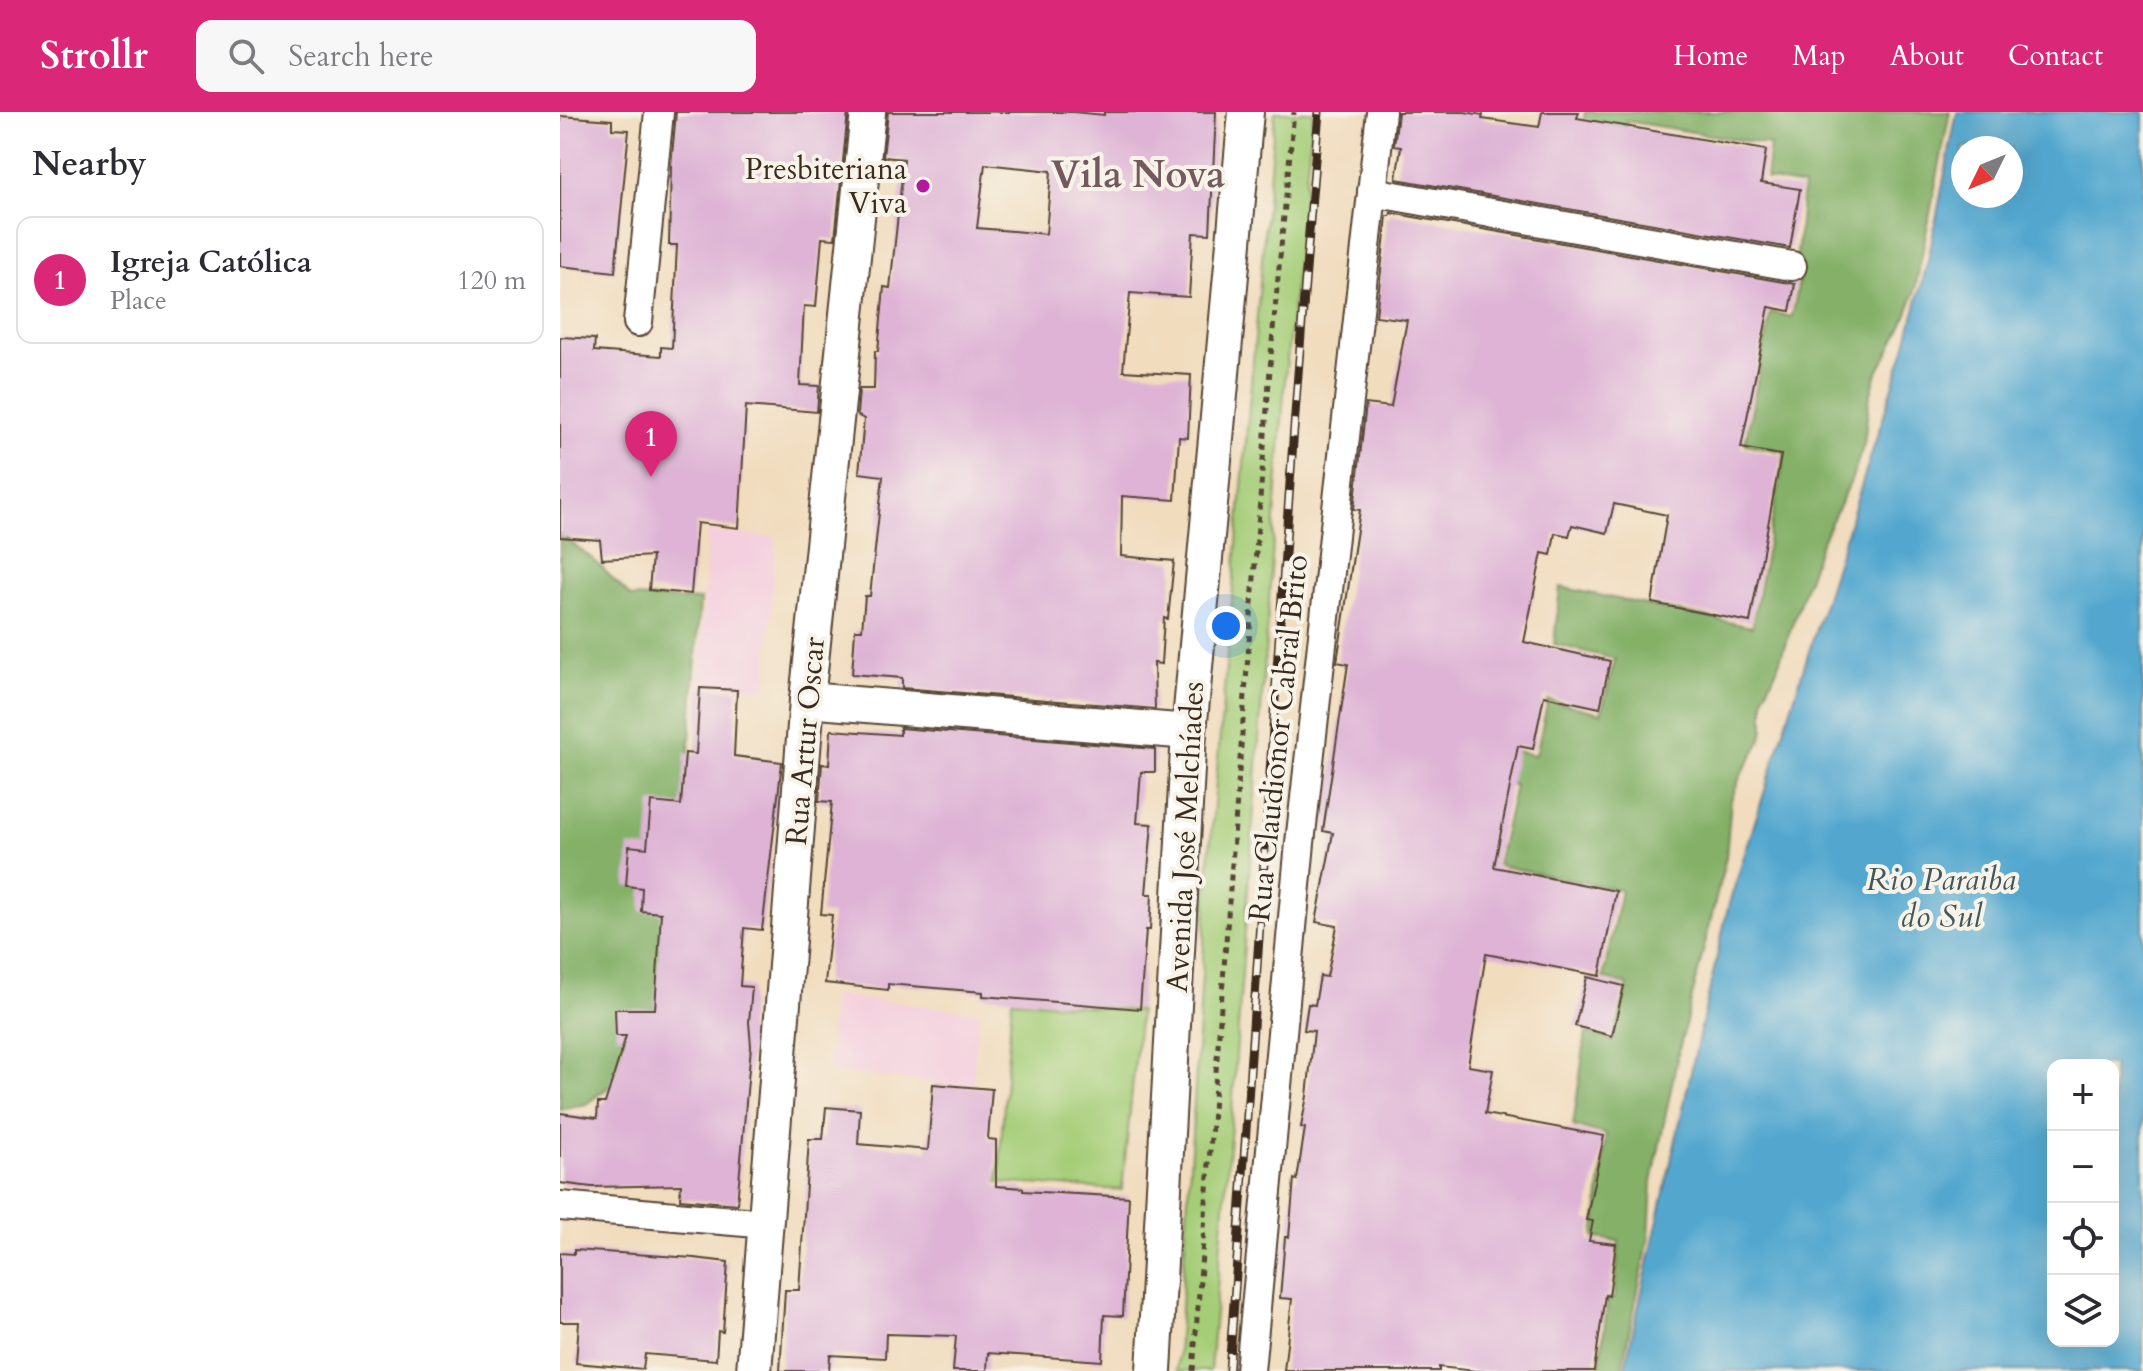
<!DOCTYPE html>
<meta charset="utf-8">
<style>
body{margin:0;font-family:Cardo,serif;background:#f7f7f7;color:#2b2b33}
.controls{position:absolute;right:24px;bottom:24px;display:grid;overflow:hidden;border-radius:16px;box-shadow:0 8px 32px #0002}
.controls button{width:72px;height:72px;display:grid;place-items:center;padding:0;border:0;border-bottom:2px solid #e1e1e2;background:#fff;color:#2b2b33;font:40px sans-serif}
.compass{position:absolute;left:1391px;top:24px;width:72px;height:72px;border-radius:50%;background:#fff;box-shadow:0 8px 32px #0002;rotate:227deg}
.you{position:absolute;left:666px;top:514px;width:28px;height:28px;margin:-20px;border:6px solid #fff;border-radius:50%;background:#1a73e8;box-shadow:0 0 0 12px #1a73e833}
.badge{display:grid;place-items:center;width:52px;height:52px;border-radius:50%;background:#db2777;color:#fff;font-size:26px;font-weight:700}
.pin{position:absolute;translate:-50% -66px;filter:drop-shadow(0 2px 4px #0008)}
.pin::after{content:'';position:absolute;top:42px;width:28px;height:24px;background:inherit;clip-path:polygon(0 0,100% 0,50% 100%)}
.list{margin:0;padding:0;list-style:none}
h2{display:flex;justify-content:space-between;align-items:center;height:104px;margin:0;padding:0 32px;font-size:34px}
h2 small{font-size:26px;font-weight:400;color:#7c7c81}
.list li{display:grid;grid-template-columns:52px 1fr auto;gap:24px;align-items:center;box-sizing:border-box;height:128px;margin:0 16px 16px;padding:0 16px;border:2px solid #e1e1e2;border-radius:16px}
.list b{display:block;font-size:30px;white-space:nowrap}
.list p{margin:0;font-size:26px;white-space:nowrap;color:#7c7c81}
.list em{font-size:26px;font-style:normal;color:#7c7c81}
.icon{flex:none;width:44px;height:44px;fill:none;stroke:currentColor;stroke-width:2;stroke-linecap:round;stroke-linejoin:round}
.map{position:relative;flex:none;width:1583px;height:1259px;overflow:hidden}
header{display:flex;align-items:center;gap:48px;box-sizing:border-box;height:112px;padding:0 40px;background:#db2777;color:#fff}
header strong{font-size:38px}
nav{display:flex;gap:44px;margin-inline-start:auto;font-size:28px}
.search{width:560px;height:72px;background:#f7f7f7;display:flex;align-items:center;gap:20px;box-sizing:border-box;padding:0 28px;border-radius:16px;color:#7c7c81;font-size:30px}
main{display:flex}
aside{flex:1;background:#fff}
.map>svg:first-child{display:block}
.built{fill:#f4cfde}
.green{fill:#a5cd77;stroke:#707c4a;stroke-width:2}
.forest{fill:#84b068;stroke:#606d43;stroke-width:2}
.water{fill:#53a7cf;stroke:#476876;stroke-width:2;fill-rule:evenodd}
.building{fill:#deb3d5;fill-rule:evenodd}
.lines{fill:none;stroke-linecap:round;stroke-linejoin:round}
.minor-casing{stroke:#564536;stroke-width:32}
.tertiary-casing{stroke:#564536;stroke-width:38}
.path{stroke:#564536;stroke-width:5;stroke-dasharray:6 6;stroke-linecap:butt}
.minor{stroke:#fff;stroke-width:28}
.tertiary{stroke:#fff;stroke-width:34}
.rail-casing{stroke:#3b2a1e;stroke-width:9}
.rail{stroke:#f7f3e8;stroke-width:6;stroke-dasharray:18;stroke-linecap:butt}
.poi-dot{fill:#b5179e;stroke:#f7f3e8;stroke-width:3}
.labels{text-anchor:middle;stroke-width:8;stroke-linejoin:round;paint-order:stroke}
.poi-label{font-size:30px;fill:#3b2a1e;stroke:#f7f3e8;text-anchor:end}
.street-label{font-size:30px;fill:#3b2a1e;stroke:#f7f3e8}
.water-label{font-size:32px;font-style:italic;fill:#43565c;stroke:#f7f3e8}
.district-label{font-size:38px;font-weight:bold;fill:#745a5e;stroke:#f7f3e8}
</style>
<header>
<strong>Strollr</strong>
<div class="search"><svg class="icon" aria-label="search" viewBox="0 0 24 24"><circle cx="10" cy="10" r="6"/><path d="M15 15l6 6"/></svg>Search here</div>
<nav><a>Home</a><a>Map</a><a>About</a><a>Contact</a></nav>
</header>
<main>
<aside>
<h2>Nearby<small></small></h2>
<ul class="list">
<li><span class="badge">1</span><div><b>Igreja Católica</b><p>Place</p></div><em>120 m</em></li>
</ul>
</aside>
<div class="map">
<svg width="1583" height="1259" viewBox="0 0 1583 1259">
<rect width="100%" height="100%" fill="#f7f3e8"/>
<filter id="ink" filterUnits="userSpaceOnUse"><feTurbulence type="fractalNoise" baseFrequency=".0125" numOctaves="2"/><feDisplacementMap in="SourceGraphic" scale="16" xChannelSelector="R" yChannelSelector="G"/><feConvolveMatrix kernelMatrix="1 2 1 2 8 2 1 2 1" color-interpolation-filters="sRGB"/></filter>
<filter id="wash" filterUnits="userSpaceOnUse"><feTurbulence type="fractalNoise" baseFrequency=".006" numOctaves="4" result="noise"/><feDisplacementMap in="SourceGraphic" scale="32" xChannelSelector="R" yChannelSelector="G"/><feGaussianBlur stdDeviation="1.8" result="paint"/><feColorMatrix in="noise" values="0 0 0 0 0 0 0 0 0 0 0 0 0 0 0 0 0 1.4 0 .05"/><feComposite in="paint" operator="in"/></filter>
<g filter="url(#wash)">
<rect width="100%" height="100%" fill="#f1dcbe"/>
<!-- built -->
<g class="built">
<polygon points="148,420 216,425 206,577 138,573"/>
<polygon points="272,883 419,900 413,974 268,960"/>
</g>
<!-- green -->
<g class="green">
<polygon points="715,0 753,0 725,267 671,1013 650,1259 617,1259 650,737"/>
<polygon points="452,888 580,899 562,1078 438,1070"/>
</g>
<!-- forest -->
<g class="forest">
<polygon points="1025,0 1390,0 1354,183 1343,212 1316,264 1309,288 1304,332 1290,371 1260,433 1216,559 1204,584 1204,617 1201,629 1181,663 1171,688 1166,745 1117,947 1092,1070 1089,1126 1061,1259 1039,1259 1048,1187 1054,1187 1059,1129 1034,1126 1046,1022 1013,1014 1026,921 1053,929 1068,873 1043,866 1061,778 937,753 955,674 949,671 954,639 976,643 988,588 1041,601 1055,547 994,532 1000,475 1192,515 1225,340 1185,332 1211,200 1232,205 1239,169 1235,167 1243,74 1206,67 1210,33 1067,9 1057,72 1016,55"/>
<polygon points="0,422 35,449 71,485 140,488 111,893 58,968 26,992 0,998"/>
</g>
<!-- water -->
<path class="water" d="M1397 0H1583V1259H1064L1168 795 1345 236 1368 148ZM1403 36H1451V84H1403ZM1493 953H1553V1229H1493Z"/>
<g id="blocks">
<!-- building -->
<g class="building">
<polygon points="116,0 288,0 275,127 262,126 256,195 244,194 240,273 259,274 257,300 186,294 179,416 137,411 131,482 89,478 92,444 42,447 40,428 0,425 0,225 35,227 34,239 101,244 101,235 112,236 117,133 109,133 111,54"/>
<path d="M328 0H513L544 3V0H656L650 122 633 121 629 185 570 181 563 259 631 263 628 326 619 325 615 388 562 384 561 444 614 449 608 507 604 506 601 552 594 551 595 597 342 576V566L292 562 295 518H302L305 484H310L323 364 299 361 304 307 297 303 299 277H314L315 239H318L324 175 330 176 344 47 323 45ZM425 52 491 59 486 122 417 116Z"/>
<polygon points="838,0 905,0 923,3 922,7 979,15 982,0 1019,0 1017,6 1206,38 1201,71 1240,77 1230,136 836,67 841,35 834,34"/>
<polygon points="0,4 52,8 52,17 69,18 55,160 0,154"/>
<polygon points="831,101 1235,172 1230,199 1209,195 1181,336 1221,343 1190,510 1092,491 1107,403 1054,392 1047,421 1012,413 1009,424 995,421 991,443 982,441 964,530 1050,549 1040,596 984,584 973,637 958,634 934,755 1056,779 1040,864 926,842 908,954 933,958 925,1002 1044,1024 1026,1108 1033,1109 1029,1129 1056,1132 1049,1184 1045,1183 1034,1259 916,1259 879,1255 879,1259 724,1259 732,1187 720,1186 725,1125 729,1125 734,1067 737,1068 745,1016 741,1015 747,984 754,919 744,918 748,892 755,893 760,864 767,865 777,814 756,810 773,721 763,719 788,552 777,550 800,398 794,397 806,292 831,295 847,208 816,204 827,104 830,104"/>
<polygon points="140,576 177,578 174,644 222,650 202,818 184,816 180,874 192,875 189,910 191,934 177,1092 120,1087 121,1073 32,1075 0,1071 0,1001 37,1006 38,991 45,991 66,924 56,924 55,897 95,897 101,801 81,799 82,776 66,774 69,734 87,736 91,690 121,693 125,641 136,642"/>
<polygon points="340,616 595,637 595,660 581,660 577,711 592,712 586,782 592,782 590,818 586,818 580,897 423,884 423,880 328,872 328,878 265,871 272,803 261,802 272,690 259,689 262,652 269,653 271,618 340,623"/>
<polygon points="1027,865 1064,874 1052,924 1015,914"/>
<polygon points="373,972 432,977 428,1027 436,1028 436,1074 463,1076 463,1079 569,1085 563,1204 544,1203 542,1249 428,1241 427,1259 393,1259 396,1224 326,1222 325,1246 270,1243 269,1259 220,1259 225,1178 239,1178 249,1027 263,1027 266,995 300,998 298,1032 368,1038"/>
<polygon points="14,1138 134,1146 168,1150 163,1220 158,1219 156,1248 85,1242 83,1257 16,1251 19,1210 0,1210 0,1141 14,1142"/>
</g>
</g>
</g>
<g filter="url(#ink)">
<use href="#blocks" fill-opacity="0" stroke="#564536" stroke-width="2"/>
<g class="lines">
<defs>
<g id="minor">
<polyline points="812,80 1232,154"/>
<polyline points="78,210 99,0"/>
<polyline points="0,1094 208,1112"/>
<polyline points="690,1259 740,731 821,0"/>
</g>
<g id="tertiary">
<polyline points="247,588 629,620"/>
<polyline points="194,1259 247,588 308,0"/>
<polyline points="594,1259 629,620 686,0"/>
</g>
</defs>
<!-- minor casing -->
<use href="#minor" class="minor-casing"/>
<!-- tertiary casing -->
<use href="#tertiary" class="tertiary-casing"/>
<!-- path -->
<polyline class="path" points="633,1259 713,218 734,0"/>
<!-- minor -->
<use href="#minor" class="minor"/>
<!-- tertiary -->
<use href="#tertiary" class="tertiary"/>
<defs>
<path id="rail" d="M669 1259C700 839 723 419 759 0"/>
</defs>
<!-- rail casing -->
<use href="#rail" class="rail-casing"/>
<!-- rail -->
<use href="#rail" class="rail"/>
</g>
</g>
<!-- markers -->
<circle class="poi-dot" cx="363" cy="74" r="8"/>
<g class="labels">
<!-- poi labels -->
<g class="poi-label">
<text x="347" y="67">Presbiteriana<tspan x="347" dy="34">Viva</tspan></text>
</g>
<!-- street labels -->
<g class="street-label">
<text transform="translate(718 626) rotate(-84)" y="10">Rua Claudionor Cabral Brito</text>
<text transform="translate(245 629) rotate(-85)" y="10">Rua Artur Oscar</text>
<text transform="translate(625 725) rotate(-87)" y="10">Avenida José Melchíades</text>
</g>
<!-- water labels -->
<g class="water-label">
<text x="1381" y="778">Rio Paraiba<tspan x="1381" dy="37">do Sul</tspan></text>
</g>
<!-- district labels -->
<g class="district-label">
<text x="578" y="75">Vila Nova</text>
</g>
</g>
</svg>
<div class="controls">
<button>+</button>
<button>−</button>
<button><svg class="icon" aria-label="locate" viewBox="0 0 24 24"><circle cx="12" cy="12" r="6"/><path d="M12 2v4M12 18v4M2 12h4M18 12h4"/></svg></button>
<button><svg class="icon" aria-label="layers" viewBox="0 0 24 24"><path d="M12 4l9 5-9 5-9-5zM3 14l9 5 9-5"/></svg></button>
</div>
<svg class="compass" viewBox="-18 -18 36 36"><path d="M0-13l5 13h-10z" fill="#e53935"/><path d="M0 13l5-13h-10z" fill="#7c7c81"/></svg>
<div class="you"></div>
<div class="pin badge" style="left:91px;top:365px">1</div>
</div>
</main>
